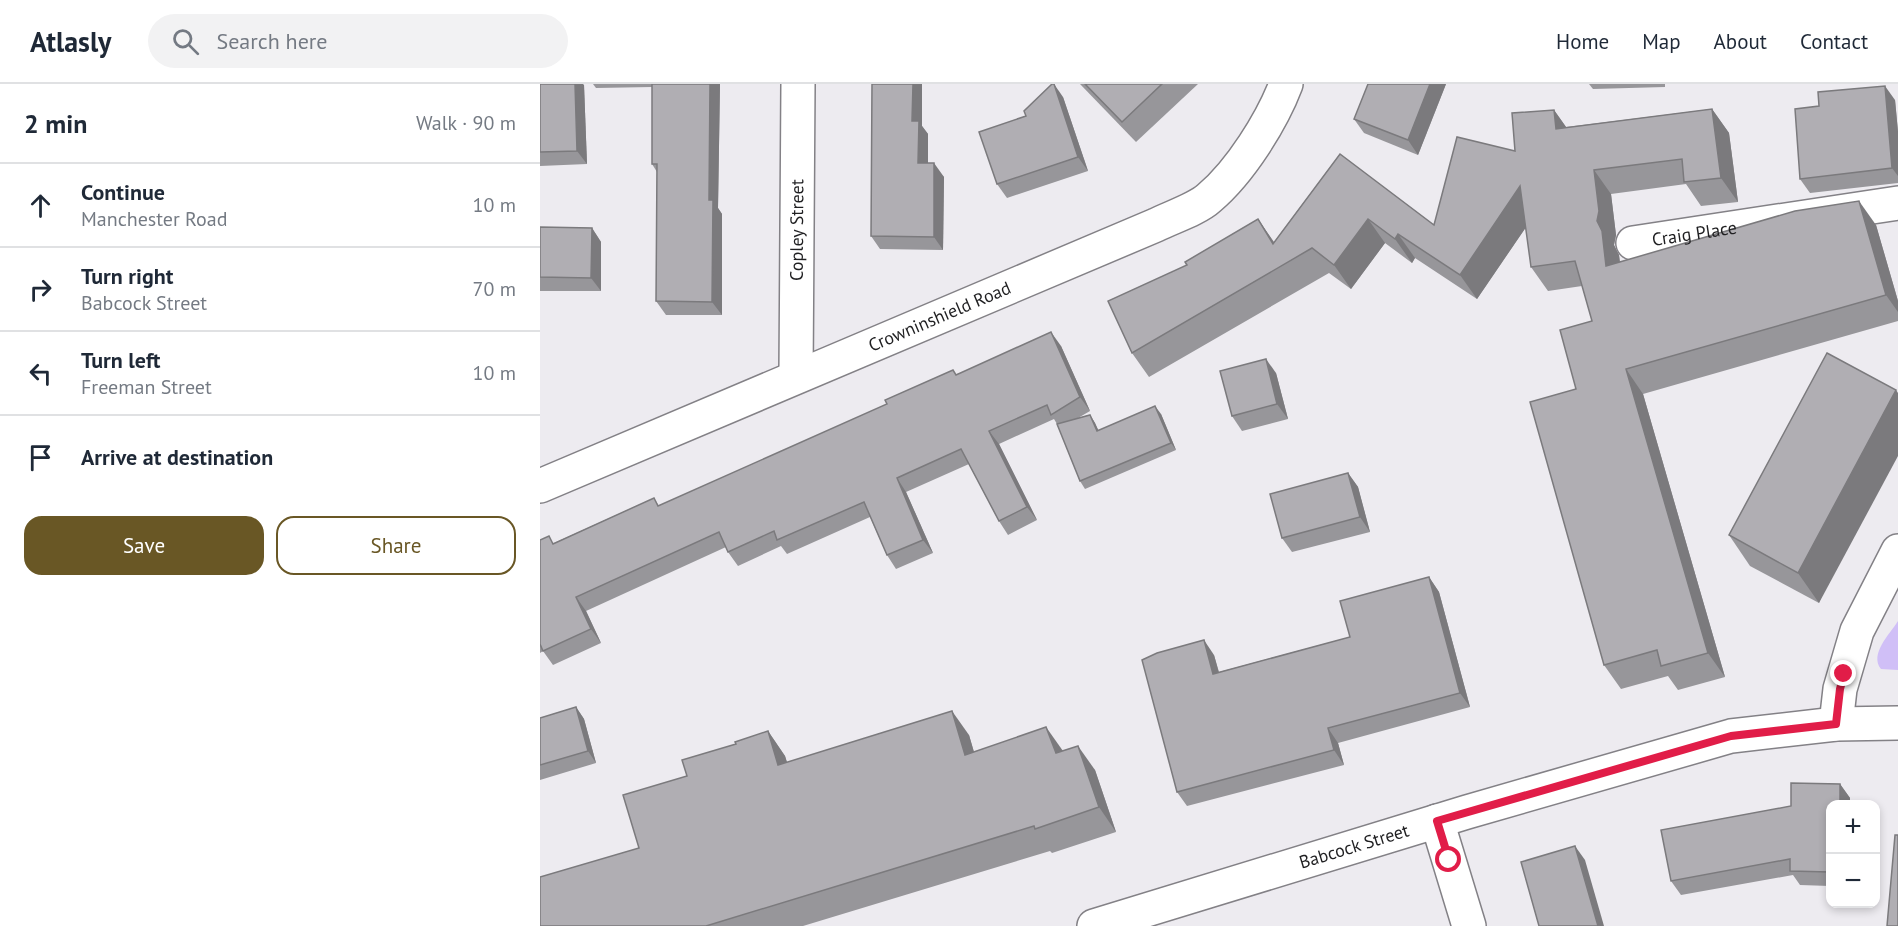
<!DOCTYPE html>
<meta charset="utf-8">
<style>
body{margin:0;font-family:"PT Sans",sans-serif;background:#f2f2f3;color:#1f2937}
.controls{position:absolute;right:18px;bottom:18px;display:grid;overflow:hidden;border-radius:12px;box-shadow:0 3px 9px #0003}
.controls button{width:54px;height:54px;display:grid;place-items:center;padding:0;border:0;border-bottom:2px solid #e0e1e3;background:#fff;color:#1f2937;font:30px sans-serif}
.stop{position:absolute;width:18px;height:18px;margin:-14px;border:4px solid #e11d48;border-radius:50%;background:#fff}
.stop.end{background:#e11d48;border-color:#fff;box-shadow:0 2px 6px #0008}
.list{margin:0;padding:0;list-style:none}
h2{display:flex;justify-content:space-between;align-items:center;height:78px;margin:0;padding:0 24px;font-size:26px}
h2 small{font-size:20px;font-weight:400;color:#747a83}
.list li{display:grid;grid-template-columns:39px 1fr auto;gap:18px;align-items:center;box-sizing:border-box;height:84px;padding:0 24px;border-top:2px solid #e0e1e3}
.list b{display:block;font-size:22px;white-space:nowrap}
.list p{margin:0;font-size:20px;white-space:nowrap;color:#747a83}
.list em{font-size:20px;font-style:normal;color:#747a83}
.actions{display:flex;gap:12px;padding:18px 24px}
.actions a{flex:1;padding:14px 0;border:2px solid #695725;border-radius:18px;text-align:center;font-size:21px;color:#695725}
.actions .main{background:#695725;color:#fff}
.icon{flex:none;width:33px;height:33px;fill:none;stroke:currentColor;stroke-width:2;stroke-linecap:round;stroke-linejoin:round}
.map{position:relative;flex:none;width:1358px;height:842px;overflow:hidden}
header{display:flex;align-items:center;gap:36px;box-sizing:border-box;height:84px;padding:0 30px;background:#fff;border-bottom:2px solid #e0e1e3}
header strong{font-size:28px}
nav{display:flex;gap:33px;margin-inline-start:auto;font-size:21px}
.search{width:420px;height:54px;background:#f2f2f3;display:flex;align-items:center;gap:15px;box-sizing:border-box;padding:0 21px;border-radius:33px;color:#747a83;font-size:22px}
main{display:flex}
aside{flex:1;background:#fff}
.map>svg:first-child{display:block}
.green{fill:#d0bff7}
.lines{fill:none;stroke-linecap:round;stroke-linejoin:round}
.minor-casing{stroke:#838186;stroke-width:36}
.tertiary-casing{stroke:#838186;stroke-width:36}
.minor{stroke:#fff;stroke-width:33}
.tertiary{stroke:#fff;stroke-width:33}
.wall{fill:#97969a}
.shaded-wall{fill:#7b7a7d}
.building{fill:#b0aeb3;stroke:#7b7a7d;stroke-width:1.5}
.route{stroke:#e11d48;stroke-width:8}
.labels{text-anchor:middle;stroke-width:6;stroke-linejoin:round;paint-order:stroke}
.street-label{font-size:18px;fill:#1f1f21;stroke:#faf9fe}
</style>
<header>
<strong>Atlasly</strong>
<div class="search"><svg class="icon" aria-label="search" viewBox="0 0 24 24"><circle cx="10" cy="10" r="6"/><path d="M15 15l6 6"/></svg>Search here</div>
<nav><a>Home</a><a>Map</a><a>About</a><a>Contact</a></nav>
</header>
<main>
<aside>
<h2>2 min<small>Walk · 90 m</small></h2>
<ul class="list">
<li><svg class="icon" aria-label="ahead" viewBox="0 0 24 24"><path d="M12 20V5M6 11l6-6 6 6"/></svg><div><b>Continue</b><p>Manchester Road</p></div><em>10 m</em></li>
<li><svg class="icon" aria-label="right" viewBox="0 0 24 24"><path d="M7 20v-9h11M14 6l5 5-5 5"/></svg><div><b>Turn right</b><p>Babcock Street</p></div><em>70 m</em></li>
<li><svg class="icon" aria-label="left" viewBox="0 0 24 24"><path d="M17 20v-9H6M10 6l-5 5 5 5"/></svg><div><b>Turn left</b><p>Freeman Street</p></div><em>10 m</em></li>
<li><svg class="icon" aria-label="arrive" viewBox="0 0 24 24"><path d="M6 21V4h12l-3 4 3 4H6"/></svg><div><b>Arrive at destination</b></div></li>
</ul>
<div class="actions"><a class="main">Save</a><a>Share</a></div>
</aside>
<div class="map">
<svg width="1358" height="842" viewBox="0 0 1358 842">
<rect width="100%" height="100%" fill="#edebf0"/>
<!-- green -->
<path class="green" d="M1358 537V586L1341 585C1329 570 1350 550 1358 537Z"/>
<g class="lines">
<defs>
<g id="minor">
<path id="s1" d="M1093 159 1358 119"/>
<path id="s2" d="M256 292 258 0"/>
<path id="s3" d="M0 402 616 141C632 133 657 125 669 114 700 88 732 37 746 0"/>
<polyline points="1296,640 1300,605 1317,547 1358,467"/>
<polyline points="897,737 929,842"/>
</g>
<g id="tertiary">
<path id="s4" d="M554 842 927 728 1191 652 1296 640 1358 639"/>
</g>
</defs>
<!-- minor casing -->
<use href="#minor" class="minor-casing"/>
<!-- tertiary casing -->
<use href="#tertiary" class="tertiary-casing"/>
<!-- minor -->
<use href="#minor" class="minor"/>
<!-- tertiary -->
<use href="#tertiary" class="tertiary"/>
</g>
<!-- wall -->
<g class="wall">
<polygon points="0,0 44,1 47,80 0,82"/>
<polygon points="53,0 180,0 178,124 182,130 182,231 126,231 116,217 117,88 112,80 112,3 56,4"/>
<polygon points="332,0 382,0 382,42 388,50 388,79 404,93 403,166 340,165 331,152"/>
<polygon points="540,0 658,0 596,58"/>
<polygon points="906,0 878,71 824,49 814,35"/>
<polygon points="1049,0 1125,0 1125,3 1053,5"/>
<polygon points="523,13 548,87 467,114 457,100 486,32"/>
<polygon points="1355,16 1358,48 1358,99 1270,109 1260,95 1279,22"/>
<polygon points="1172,25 1189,49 1198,118 1161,122 1146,100 1071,110 1076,151 1074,161 1079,171 1080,178 1336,141 1358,217 1358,237 1103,310 1185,593 1138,606 1128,592 1081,605 1064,581 1036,305 1052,237 1042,202 1008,207 991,183 986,143 937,215 875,174 872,179 845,159 811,205 789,189 609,293 592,269 647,181 718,135 734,158 800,70 894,141 975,67 1014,26 1026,43"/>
<polygon points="0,143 52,144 61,158 61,207 0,207"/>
<polygon points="521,262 550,327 538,334 550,331 555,339 558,346 621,330 636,366 545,405 540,397 517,340 514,335 459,360 497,436 468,451 459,437 429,380 366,408 393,469 356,485 347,471 330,433 247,470 241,462 198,482 188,468 186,463 46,527 61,559 13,581 3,567 0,569 0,456 14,459 114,414 119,422 417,290"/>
<polygon points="736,289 748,335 702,347 692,332"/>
<polygon points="1356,306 1279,519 1210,482 1189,451"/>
<polygon points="808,389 818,403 830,448 752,468 742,454"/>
<polygon points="889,493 899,508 930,623 798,659 804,681 647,722 637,708 674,571 679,588 810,553"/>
<polygon points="36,623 44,635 56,679 0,696 0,634"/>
<polygon points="228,647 245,672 247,678 429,651 434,668 523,667 555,686 576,748 512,769 510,767 263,842 0,842 99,764 147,692 196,660"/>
<polygon points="1300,700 1310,714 1290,720 1290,802 1260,801 1253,791 1141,811 1131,797 1251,722"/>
</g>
<!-- shaded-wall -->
<g class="shaded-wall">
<polygon points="35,0 43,0 44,1 47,80 37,67"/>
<polygon points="170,0 180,0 178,124 182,130 182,231 172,218 169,116"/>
<polygon points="373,0 382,0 382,42 388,50 388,92 378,79 372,37"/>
<polygon points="514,0 523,13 548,87 538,73"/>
<polygon points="890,0 906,0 878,71 868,56"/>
<polygon points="1345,2 1355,16 1358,48 1358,92 1352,84"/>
<polygon points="1172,25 1189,49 1198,118 1181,94"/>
<polygon points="1014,26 1031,50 1016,45"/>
<polygon points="394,79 404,93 403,166 394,153"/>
<polygon points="1054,86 1071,110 1076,151 1074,161 1079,171 1083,207 1066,182 1057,137"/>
<polygon points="980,102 997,127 937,215 920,191"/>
<polygon points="1319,117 1336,141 1358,217 1358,228 1346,211"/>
<polygon points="718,135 735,160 733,160"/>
<polygon points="828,135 845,159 811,205 794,181"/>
<polygon points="52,144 61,158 61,207 51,194"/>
<polygon points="858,150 875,174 872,179 855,155"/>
<polygon points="511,248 521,262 550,327 540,313"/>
<polygon points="726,275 736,289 748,335 737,320"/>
<polygon points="1086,285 1103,310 1185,593 1168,569"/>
<polygon points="1356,306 1358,309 1358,372 1279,519 1258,489"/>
<polygon points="615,322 621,330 636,366 631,359"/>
<polygon points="550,331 555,339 562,354 557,347"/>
<polygon points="449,347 459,360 497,436 487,423"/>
<polygon points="808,389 818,403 830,448 820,433"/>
<polygon points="357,394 366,408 393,469 383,456"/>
<polygon points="889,493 899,508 930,623 920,609"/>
<polygon points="36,513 46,527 61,559 51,545"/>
<polygon points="664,556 674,571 683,604 673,590"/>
<polygon points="36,623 44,635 56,679 48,667"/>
<polygon points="412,627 429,651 442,696 425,671"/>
<polygon points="506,643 523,667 516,669"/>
<polygon points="788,644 798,659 804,681 794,666"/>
<polygon points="228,647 245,672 255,705 238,681"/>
<polygon points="538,662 555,686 576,748 559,723"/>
<polygon points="1300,700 1310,714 1310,720 1300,720"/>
<polygon points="1035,762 1045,776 1064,842 1058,842"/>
</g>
<!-- building -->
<g class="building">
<polygon points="0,0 35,0 37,67 0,68"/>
<polygon points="112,0 170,0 169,116 173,116 172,218 116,217 117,80 112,80"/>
<polygon points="332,0 373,0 372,37 379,37 378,79 394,79 394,153 331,152"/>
<polygon points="512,0 514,0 538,73 457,100 439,48 486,32 484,27"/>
<polygon points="545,0 622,0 582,38"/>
<polygon points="828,0 890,0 868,56 814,35"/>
<polygon points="1345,2 1352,84 1260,95 1255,25 1279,22 1278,8"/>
<polygon points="1172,25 1181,94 1144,98 1142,75 1054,86 1059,127 1057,137 1062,147 1066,182 1255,127 1319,117 1346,211 1086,285 1168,569 1121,582 1117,566 1064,581 990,318 1036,305 1020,246 1052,237 1035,177 991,183 980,102 920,191 858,150 855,155 828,135 794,181 772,164 592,269 568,217 647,181 645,178 718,135 733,160 800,70 894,141 917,53 975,67 972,29 1014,26 1016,45"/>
<polygon points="0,143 52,144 51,194 0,193"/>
<polygon points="511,248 540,313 511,331 507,321 449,347 487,423 459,437 421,365 357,394 383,456 347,471 324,418 237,456 234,447 188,468 179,448 36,513 51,545 3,567 0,560 0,456 9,452 13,460 114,414 118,422 347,320 345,316 413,286 416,291"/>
<polygon points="1287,269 1356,306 1258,489 1189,451"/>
<polygon points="726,275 737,320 692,332 680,287"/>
<polygon points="615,322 631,359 540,397 517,340 550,331 557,347"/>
<polygon points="808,389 820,433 742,454 730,410"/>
<polygon points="889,493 920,609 788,644 794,666 637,708 602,576 617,569 664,556 673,590 810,553 800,517"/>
<polygon points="36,623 48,667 0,681 0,634"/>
<polygon points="412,627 425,671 506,643 516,669 538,662 559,723 495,745 494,742 166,842 0,842 0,793 99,764 83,711 147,692 142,676 196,660 195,658 228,647 238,681"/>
<polygon points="1251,699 1300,700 1300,720 1290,720 1290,788 1250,787 1250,775 1131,797 1121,746 1251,722"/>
<polygon points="1355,751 1358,751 1358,842 1347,842"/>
<polygon points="1035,762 1058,842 999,842 981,778"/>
</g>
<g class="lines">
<!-- route -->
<polyline class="route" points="909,776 897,737 1191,652 1296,640 1300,605 1304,590"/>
</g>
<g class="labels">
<!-- street labels -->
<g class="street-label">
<text dy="6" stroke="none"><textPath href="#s2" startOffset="146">Copley Street</textPath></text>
<text dy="6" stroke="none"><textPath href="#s1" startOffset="62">Craig Place</textPath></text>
<text dy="6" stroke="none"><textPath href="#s3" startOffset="434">Crowninshield Road</textPath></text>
<text dy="6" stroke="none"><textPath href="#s4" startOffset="272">Babcock Street</textPath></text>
</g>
</g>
</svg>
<div class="controls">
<button>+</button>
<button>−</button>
</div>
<div class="stop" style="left:909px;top:776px"></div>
<div class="stop end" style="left:1304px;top:590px"></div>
</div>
</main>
